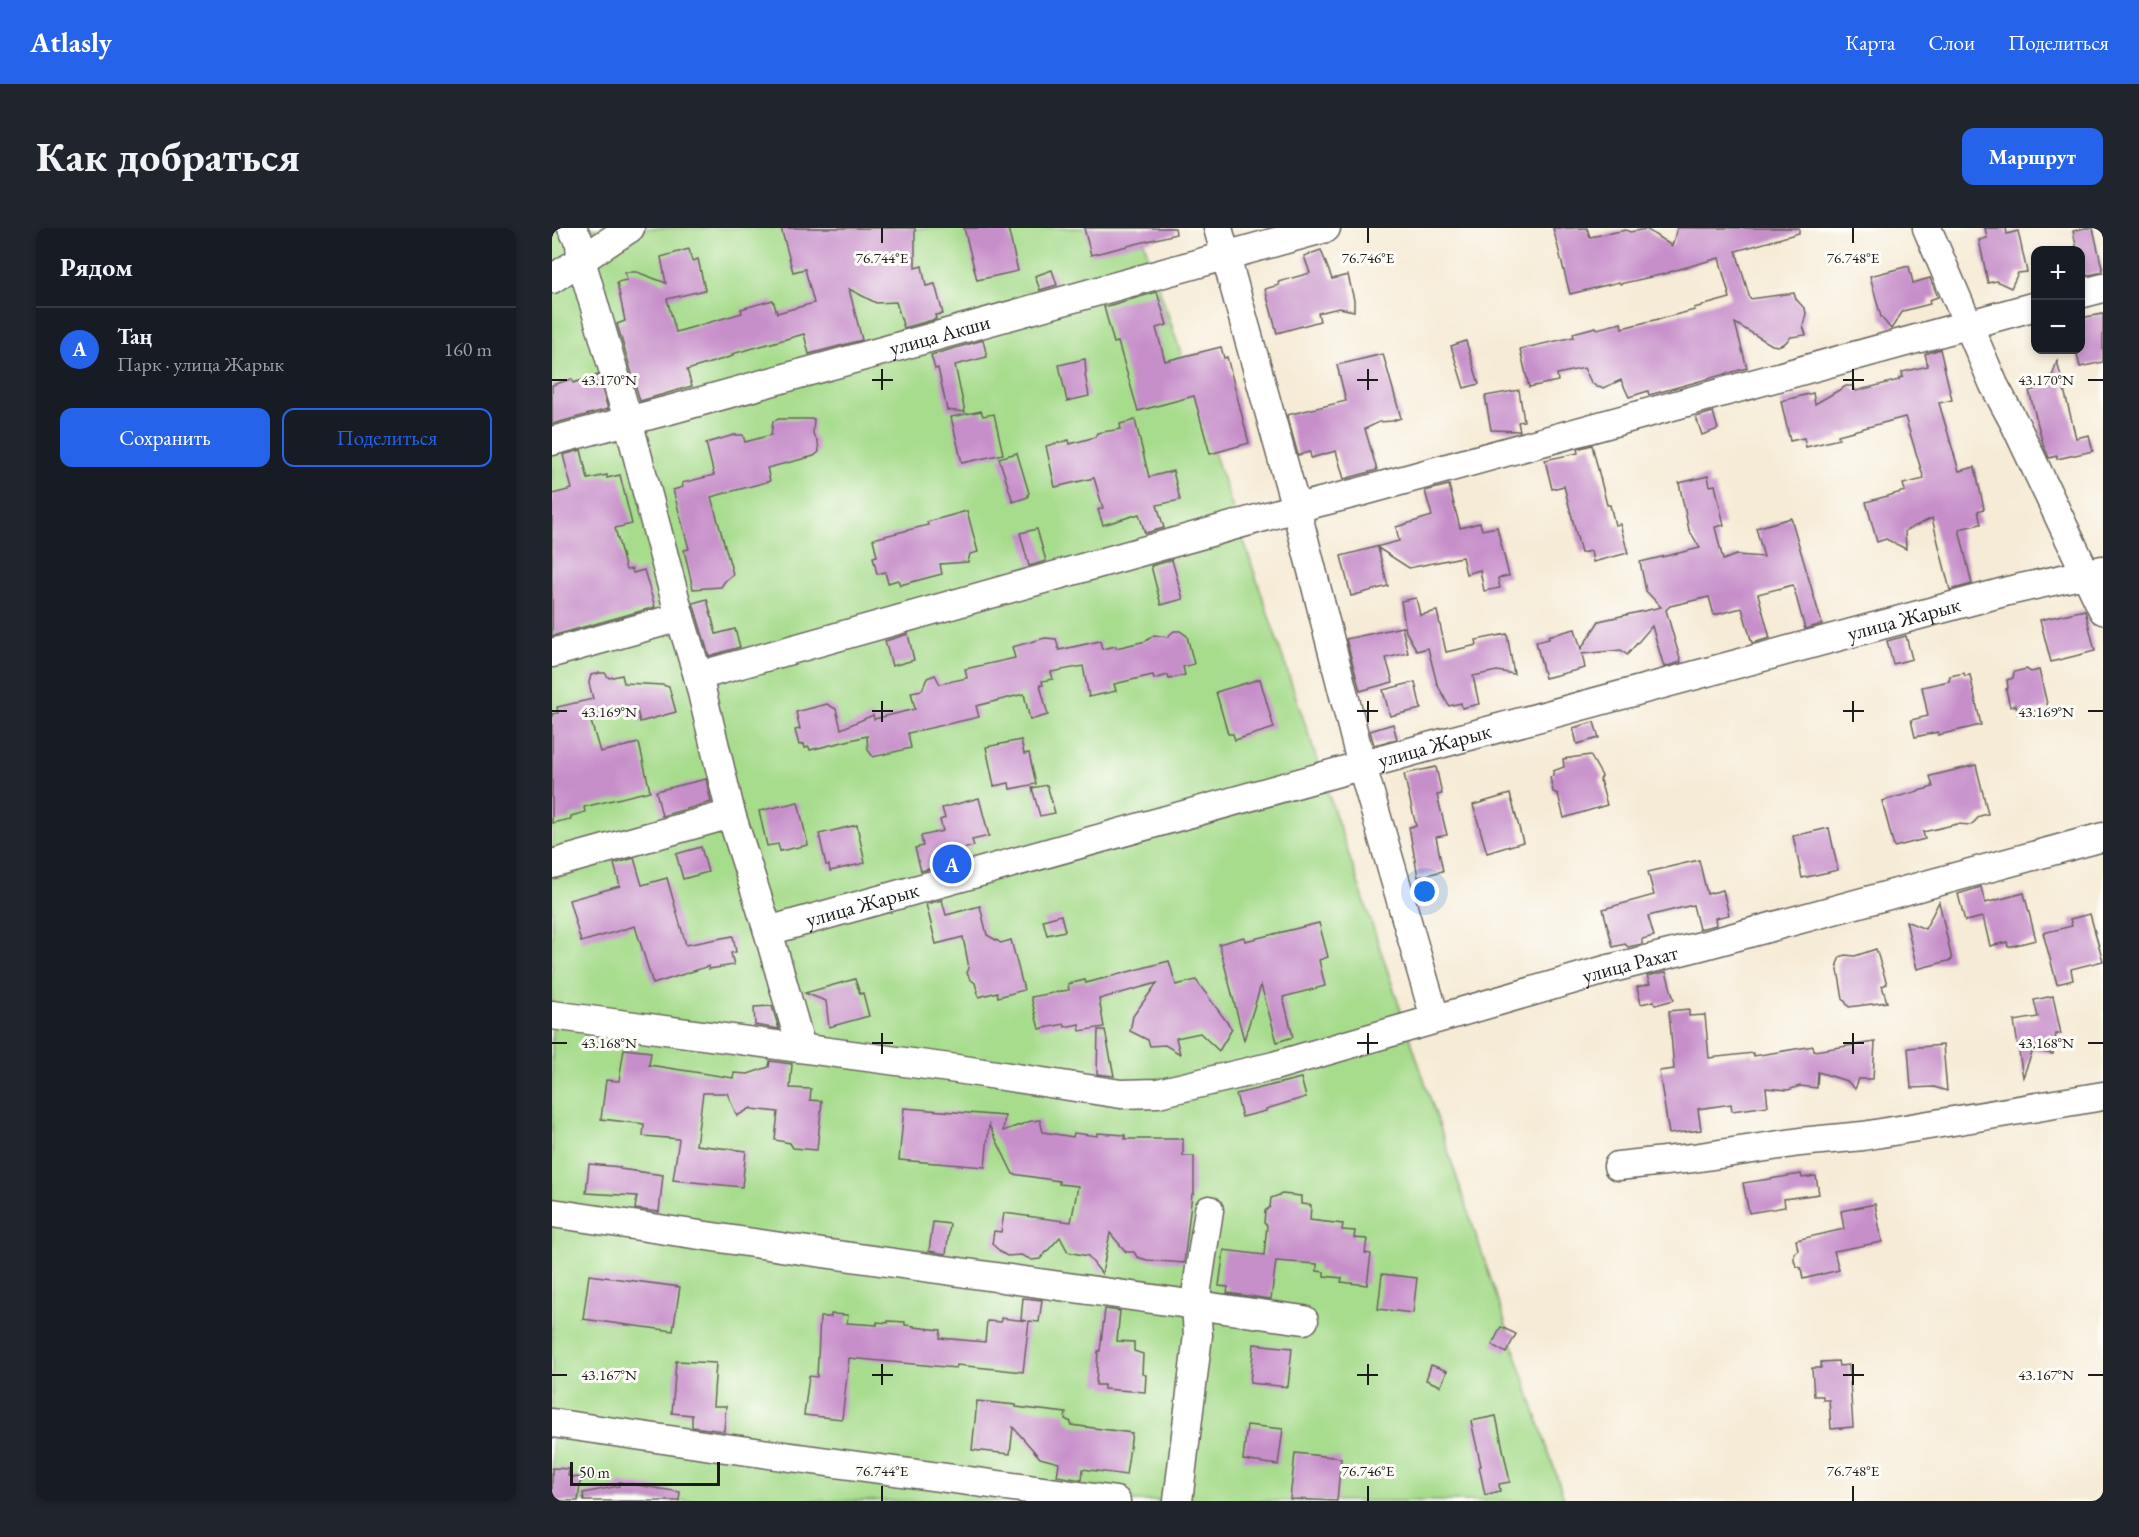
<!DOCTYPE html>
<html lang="ru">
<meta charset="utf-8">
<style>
body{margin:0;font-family:"EB Garamond",serif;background:#20242c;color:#f1f3f6}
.controls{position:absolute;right:18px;top:18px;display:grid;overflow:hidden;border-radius:12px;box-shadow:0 3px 9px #0003}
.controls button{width:54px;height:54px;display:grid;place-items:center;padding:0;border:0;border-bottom:2px solid #363941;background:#171b24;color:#f1f3f6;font:30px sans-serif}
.scale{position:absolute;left:18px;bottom:15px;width:150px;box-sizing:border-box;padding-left:6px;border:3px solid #1c1c1c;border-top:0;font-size:16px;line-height:21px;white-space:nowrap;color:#1c1c1c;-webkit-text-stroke:4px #fdfcf7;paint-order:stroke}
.you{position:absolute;left:873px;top:664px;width:21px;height:21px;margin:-15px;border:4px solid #fff;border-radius:50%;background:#1a73e8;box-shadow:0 0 0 9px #1a73e833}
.badge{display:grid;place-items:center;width:39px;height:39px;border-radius:50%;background:#2563eb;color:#fff;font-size:20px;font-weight:700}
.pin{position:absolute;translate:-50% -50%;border:3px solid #fff;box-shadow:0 2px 6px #0006}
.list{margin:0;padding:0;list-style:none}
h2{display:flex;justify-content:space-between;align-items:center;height:78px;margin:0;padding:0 24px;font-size:26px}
h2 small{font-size:20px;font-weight:400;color:#9ea1a6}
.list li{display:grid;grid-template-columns:39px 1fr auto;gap:18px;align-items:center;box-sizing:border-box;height:84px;padding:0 24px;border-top:2px solid #363941}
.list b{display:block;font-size:22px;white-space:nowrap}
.list p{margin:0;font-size:20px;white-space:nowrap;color:#9ea1a6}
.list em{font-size:20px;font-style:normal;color:#9ea1a6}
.actions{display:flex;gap:12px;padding:18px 24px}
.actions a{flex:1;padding:14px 0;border:2px solid #2563eb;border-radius:12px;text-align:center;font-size:21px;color:#2563eb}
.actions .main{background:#2563eb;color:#fff}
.map{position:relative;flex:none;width:1551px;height:1273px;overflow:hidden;border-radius:12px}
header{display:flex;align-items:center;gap:36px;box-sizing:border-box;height:84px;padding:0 30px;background:#2563eb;color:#fff}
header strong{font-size:28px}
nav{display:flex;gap:33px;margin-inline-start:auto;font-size:21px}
.intro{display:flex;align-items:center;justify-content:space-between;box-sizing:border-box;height:144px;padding:0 36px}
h1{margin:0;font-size:42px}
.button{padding:15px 27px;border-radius:12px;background:#2563eb;color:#fff;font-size:21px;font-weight:700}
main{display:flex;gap:36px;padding:0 36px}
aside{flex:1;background:#171b24;border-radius:12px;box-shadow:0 3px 9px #0003}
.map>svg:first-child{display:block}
.green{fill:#a7dc8d;stroke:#627c54;stroke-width:1.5}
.building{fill:#c78fca}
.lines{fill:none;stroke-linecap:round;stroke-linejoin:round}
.minor-casing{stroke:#68645d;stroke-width:31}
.minor{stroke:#fff;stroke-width:28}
.ticks{fill:none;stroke:#1c1c1c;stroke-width:2}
.labels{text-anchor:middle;stroke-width:6;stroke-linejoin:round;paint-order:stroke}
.street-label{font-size:21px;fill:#1c1c1c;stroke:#fdfcf7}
.ticks-label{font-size:15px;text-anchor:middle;fill:#1c1c1c;stroke:#fdfcf7;stroke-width:6;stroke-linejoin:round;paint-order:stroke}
</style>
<header>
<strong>Atlasly</strong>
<nav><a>Карта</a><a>Слои</a><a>Поделиться</a></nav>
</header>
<div class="intro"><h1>Как добраться</h1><a class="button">Маршрут</a></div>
<main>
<aside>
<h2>Рядом<small></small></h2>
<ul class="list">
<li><span class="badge">A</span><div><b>Таң</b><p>Парк · улица Жарык</p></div><em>160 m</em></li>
</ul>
<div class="actions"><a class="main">Сохранить</a><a>Поделиться</a></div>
</aside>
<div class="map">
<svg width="1551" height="1273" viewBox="0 0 1551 1273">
<rect width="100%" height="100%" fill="#fdfcf7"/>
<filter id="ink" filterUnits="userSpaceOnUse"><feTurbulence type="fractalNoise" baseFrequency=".0167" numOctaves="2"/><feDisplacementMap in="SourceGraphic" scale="12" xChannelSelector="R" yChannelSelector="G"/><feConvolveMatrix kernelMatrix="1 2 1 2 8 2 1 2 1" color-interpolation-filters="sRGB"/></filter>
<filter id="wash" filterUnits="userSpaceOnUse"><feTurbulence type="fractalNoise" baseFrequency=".008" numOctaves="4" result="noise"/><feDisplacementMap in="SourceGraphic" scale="24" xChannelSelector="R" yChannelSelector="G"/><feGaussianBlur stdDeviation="1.35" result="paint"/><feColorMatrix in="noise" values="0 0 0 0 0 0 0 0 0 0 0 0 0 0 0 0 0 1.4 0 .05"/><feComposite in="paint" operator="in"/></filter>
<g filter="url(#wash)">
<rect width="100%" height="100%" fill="#f6ebd6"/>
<!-- green -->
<polygon class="green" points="0,0 587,0 1013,1273 0,1273"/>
<g id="blocks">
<!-- building -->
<g class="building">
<polygon points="229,0 363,0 363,40 370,38 374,58 383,56 391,86 383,87 384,91 352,100 344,74 324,75 297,61 310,112 257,126 252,106 180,126 181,128 135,142 140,158 88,173 65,96 73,93 65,54 75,52 73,44 85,44 114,55 109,29 137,21 140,33 146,31 153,62 115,71 124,104 190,85 189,81 221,72 225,85 262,75 253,41 241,44"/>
<polygon points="412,0 456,0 466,43 425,52"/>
<polygon points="532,0 623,0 624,6 539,27"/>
<polygon points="1001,0 1035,0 1038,9 1074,2 1078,4 1094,1 1120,18 1125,0 1247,0 1247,5 1184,23 1198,71 1242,65 1244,71 1253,81 1254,85 1251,98 1254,107 1239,109 1233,115 1226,118 1220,117 1183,95 1195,140 1097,167 1096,163 1077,169 1069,152 1051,160 1045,159 1039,154 1032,140 1005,146 1006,153 977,159 968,121 1022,109 1021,105 1044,99 1045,101 1069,95 1070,100 1143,82 1142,80 1178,70 1167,30 1117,44 1117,45 1068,56 1067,54 1018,66"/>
<polygon points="1433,0 1454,0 1455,6 1466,3 1475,44 1466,45 1459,60 1444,53 1436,55 1427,12 1435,10"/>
<polygon points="1533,0 1541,0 1551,44 1532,48 1530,42 1528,42 1528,22 1525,22 1521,3"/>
<polygon points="769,22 780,51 796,47 802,72 802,83 787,80 766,85 768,93 725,105 713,61 727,57 726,54 758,45 752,28"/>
<polygon points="1357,38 1361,55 1378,50 1386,69 1377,72 1378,76 1351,83 1339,101 1329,89 1318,48"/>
<polygon points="500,42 505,57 488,62 483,48"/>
<polygon points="605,64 615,97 604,100 613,133 669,119 672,130 675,129 697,215 658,226 642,168 586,183 566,114 562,115 552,79"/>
<polygon points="1551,86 1551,134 1528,139 1524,122 1528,122 1528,90"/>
<polygon points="431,112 435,129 403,137 413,184 395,182 386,140 383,141 379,127"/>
<polygon points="914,113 927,156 912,160 899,118"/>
<polygon points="1388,121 1400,172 1387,175 1407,243 1423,239 1432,281 1426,283 1429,296 1407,301 1420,356 1398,362 1380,290 1353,303 1354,321 1334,311 1325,314 1314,274 1353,263 1351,256 1372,251 1353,189 1286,207 1287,211 1254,219 1252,210 1238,213 1229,173 1261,165 1263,176 1294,158 1301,158 1304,163 1347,152 1347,150 1351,149 1350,144 1376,138 1373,126"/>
<polygon points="831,126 849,190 840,193 827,194 813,201 825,242 792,251 784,223 759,230 758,224 746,227 735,187 794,173 785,137"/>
<polygon points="533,131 534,145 533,146 537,168 515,173 507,137"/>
<polygon points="1505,133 1524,210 1537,207 1541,223 1505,231 1505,228 1497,230 1491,216 1477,163 1497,158"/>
<polygon points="46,147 56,181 0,196 0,157 20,151 21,155"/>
<polygon points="967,162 972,193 966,194 968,203 939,202 933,168"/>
<polygon points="429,183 431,188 442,186 451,226 410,235 399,189"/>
<polygon points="1161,184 1166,201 1150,207 1144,189"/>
<polygon points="227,191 262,191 261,206 266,214 267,224 262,228 215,240 218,253 159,269 181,346 173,353 169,359 141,361 132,322 137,321 121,262 131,259 130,255 162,247 154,215 182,207 191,207 193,214 219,207 221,193"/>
<polygon points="583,192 597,249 621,243 628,272 605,277 612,300 593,305 587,286 551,297 546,282 551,280 542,250 503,259 494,218 517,212 518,216 543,209 545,205 569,201 568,196"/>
<polygon points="1040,217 1055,277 1058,277 1063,297 1068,296 1076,325 1041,334 1039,323 1029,325 1012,258 1000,261 993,232 1026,225 1025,221"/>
<polygon points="29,222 36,251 55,247 55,250 68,247 80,296 63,300 74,342 80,341 81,345 92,342 103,379 0,408 0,266 20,261 11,227"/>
<polygon points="465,225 477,265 476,266 476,269 461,274 447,230"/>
<polygon points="1156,248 1158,258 1163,257 1172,297 1163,299 1171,332 1184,327 1212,329 1204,300 1239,290 1270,396 1253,401 1241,357 1206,366 1218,410 1200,415 1190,380 1162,387 1157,369 1118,378 1114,382 1129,434 1112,439 1100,398 1075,427 1069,422 1030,426 1033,440 993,450 984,414 997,411 996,408 1023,401 1029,421 1047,393 1109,379 1094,363 1088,334 1148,320 1137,302 1127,255"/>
<polygon points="897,257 908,300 928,295 930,302 945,299 957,348 946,350 948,360 932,363 928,342 914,346 910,329 857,340 826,320 836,358 799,368 789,328 847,313 844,299 880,288 873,263"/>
<polygon points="415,283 426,324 418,326 416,334 388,336 390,346 348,357 346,352 336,355 333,344 325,346 321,329 325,328 321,311 376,297 375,294"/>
<polygon points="485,301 494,333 477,338 468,305"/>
<polygon points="620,332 631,371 609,377 599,338"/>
<polygon points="864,370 868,387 885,383 894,424 925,417 924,412 955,406 962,446 945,443 921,448 927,476 910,480 909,475 897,478 885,456 876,420 865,423 854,404 849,373"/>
<polygon points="155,371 164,406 183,401 188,419 157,428 141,375"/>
<polygon points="1533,382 1543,423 1499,434 1488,392"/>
<polygon points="850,399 856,425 834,430 841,454 808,463 794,411"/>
<polygon points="622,403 628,403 635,408 642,436 631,439 633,447 617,451 616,447 602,451 601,447 562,456 564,463 537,469 531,438 499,444 501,451 490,453 491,457 488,457 496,487 478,492 472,466 424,478 427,489 356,505 359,520 321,529 316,522 315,508 258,522 257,519 253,520 252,516 247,517 243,502 248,501 244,484 275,476 284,481 289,501 321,487 322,491 363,481 359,464 370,462 375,450 383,447 388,456 415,450 413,441 463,430 460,419 493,410 504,411 507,422 548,413 550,421 564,418 564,420 594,413 602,407 615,409"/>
<polygon points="356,406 362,432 340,438 333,413"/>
<polygon points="1354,408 1360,431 1341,436 1335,413"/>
<polygon points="1474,441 1479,444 1487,442 1496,480 1466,486 1464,477 1458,479 1454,461 1456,460 1455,452 1461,450 1462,444"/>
<polygon points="48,445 53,445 57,450 70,447 72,455 111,457 117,459 124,484 88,494 84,479 38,490 48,524 87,515 98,563 32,579 33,584 19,588 19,591 0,595 0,486 6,485 5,479 41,471 37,455 39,447"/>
<polygon points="1412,445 1413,448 1418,447 1429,497 1386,507 1386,504 1363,509 1359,492 1376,488 1370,459 1397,453 1398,448"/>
<polygon points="708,451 722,500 683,512 681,506 676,506 664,464"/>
<polygon points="863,454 869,481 838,488 831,462"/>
<polygon points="1042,494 1047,510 1025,516 1021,500"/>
<polygon points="841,496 845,511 822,517 818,503"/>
<polygon points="469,512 472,526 477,525 484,556 458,561 457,555 442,558 434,519"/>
<polygon points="1038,527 1050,548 1048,552 1055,577 1012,590 1006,566 1001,564 998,549 1001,548 1001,543 1012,539 1011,531"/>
<polygon points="1424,537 1436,586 1428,588 1419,597 1405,596 1371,604 1373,611 1342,619 1330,573 1381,559 1378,548"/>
<polygon points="884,539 890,566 885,567 895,607 884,609 891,643 866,649 857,599 864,598 852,546"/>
<polygon points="154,551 159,574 110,588 104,563"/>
<polygon points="495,557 503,585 488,588 480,560"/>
<polygon points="958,566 971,614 935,625 921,577"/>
<polygon points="427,570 437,608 420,612 422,618 390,626 393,637 369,643 363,620 371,618 369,608 391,603 388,592 393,590 390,580"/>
<polygon points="246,574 256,617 228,623 226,616 215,618 207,583"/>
<polygon points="305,597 313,635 278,643 277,637 274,637 267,606"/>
<polygon points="1277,600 1286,642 1250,650 1241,608"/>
<polygon points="149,619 156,644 131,651 124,626"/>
<polygon points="82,630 90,657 115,650 134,717 181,708 184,724 179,725 182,737 157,741 157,738 101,756 83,698 29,714 17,672 68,658 62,636"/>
<polygon points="1147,632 1155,666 1171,662 1177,687 1163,690 1164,697 1147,701 1141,677 1096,688 1102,708 1090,711 1090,716 1076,719 1073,716 1061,719 1051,681 1102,667 1096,644"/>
<polygon points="1429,659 1433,675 1472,665 1484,712 1456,719 1455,714 1438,718 1431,689 1413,693 1406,666"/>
<polygon points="390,672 394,687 428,678 435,707 449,715 459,712 472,762 446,769 445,764 427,769 423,755 418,751 415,745 417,740 411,709 384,716 374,676"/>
<polygon points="1387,674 1400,732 1365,741 1354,693 1373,701"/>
<polygon points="1538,686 1551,733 1519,741 1521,752 1505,756 1491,705 1520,698 1518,691"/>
<polygon points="509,687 513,703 495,707 491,692"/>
<polygon points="767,695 776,729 767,732 773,758 731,769 741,809 725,814 709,757 692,812 667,716 692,709 693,713"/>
<polygon points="1324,721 1335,756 1330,758 1335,774 1297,779 1291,771 1285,736 1288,729 1293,727 1303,728"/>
<polygon points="617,733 624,757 644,752 680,801 667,823 648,805 624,810 628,826 613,817 598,818 596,812 578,803 581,788 605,755 547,771 552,799 528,803 527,796 513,799 512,796 487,801 479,769 517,762 516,756 533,752 534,755"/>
<polygon points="1114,744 1122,772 1103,777 1102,773 1089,776 1085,759 1098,756 1095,748"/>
<polygon points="303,751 308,766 311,765 317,788 277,799 274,773 253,765"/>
<polygon points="1501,768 1509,806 1504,806 1501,826 1481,822 1471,849 1462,793 1486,789 1482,772"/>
<polygon points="220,778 227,801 203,797 202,779"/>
<polygon points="1137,781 1137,788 1153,787 1157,830 1201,825 1202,828 1261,818 1262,823 1323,814 1321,851 1307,851 1303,861 1295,853 1266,844 1265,860 1248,858 1236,862 1214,860 1216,878 1180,883 1179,876 1146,881 1149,902 1117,906 1107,843 1122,841 1117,783"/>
<polygon points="546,802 553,802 562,848 545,846"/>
<polygon points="1391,817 1395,863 1382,859 1359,860 1356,820"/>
<polygon points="72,821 99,824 97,837 181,850 182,845 196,846 217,839 218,833 240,836 238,860 259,861 258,872 270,873 265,922 241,920 238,915 223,912 226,884 200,881 199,880 185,888 175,865 151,865 144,917 194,923 190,959 121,952 127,911 91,908 92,896 49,891 54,852 67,853"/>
<polygon points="749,850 754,869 714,881 714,883 690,889 684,866"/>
<polygon points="352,880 453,888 451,903 479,893 488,892 491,904 521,909 522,905 545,908 545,905 573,907 573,911 631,911 631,928 642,928 642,966 640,966 632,1035 595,1032 585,1029 582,1024 574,1024 558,1005 550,1046 536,1028 516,1024 508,1009 488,1031 480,1032 469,1027 455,1028 450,1025 440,1016 442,1003 449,1004 452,985 519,994 526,958 507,956 507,953 461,946 437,897 433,939 347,932"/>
<polygon points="37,936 68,939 68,941 111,947 107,984 83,981 85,968 34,965"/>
<polygon points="1249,946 1250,950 1264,948 1267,966 1232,971 1233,979 1197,985 1191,955"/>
<polygon points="730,966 749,968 749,976 759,977 758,992 791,996 790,1002 803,1003 802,1010 815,1011 813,1025 819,1026 815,1057 789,1054 790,1050 772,1048 772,1044 765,1043 765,1036 724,1033 719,1071 675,1065 676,1059 667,1058 672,1022 712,1027 715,997 712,995 713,983 718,979 719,970"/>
<polygon points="1323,976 1330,1014 1282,1023 1287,1042 1251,1051 1249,1040 1244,1038 1242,1032 1242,1025 1246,1022 1244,1012 1292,1001 1289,983"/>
<polygon points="381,994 398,996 394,1026 377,1023"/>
<polygon points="830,1046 865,1050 861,1085 826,1081"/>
<polygon points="37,1047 128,1059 121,1103 31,1091"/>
<polygon points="471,1070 490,1072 487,1094 477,1093 471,1144 405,1137 404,1140 297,1130 290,1191 252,1187 257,1148 265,1149 268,1089 279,1089 279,1086 296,1087 295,1095 325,1097 325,1094 336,1095 336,1093 353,1094 353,1097 362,1098 362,1099 389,1102 388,1110 433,1114 435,1093 449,1094 449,1090 475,1093 469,1092"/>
<polygon points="553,1081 568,1083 565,1113 582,1114 582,1123 591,1126 590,1146 594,1147 593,1164 552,1161 552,1157 544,1157 546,1123 548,1123"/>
<polygon points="949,1099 964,1106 954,1125 940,1117"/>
<polygon points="702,1116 740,1120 736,1159 698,1155"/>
<polygon points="124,1133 164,1135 161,1178 174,1178 172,1203 140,1199 140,1187 120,1185"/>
<polygon points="1286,1133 1287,1138 1297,1137 1301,1199 1279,1201 1277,1172 1271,1172 1271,1168 1262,1168 1260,1140 1269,1140 1269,1134"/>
<polygon points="879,1137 895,1143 889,1158 874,1152"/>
<polygon points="425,1173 464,1177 464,1179 514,1185 513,1191 519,1194 519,1197 580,1205 574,1247 531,1241 530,1252 505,1248 507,1235 488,1230 461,1199 458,1226 420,1222"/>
<polygon points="944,1188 958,1254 947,1256 948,1263 933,1267 927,1238 929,1238 919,1193"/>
<polygon points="695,1197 731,1201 726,1237 691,1232"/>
<polygon points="743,1225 789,1230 785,1273 738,1271"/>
<polygon points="0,1240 17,1241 16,1248 29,1250 26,1273 0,1273"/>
<polygon points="67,1254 128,1264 127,1273 32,1273 31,1265 67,1258"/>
</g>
</g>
</g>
<g filter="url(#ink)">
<use href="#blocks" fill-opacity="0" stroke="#68645d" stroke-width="1.5"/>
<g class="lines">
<defs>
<g id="minor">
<polyline points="20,0 28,15 29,32 76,192 128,389 146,448 179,586 216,703 249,819"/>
<polyline points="666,0 744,280 810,538 883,790"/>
<polyline points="1375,0 1442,157 1464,198 1551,382"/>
<polyline points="0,51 78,0"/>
<polyline points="1528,66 1551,60"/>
<path id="s1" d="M0 213 121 181 774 0"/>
<polyline points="0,425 128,389"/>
<polyline points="146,448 744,280 808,264 1484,78"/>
<polyline points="0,636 179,586"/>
<path id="s2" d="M216 703 869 521 1456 363 1551 342"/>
<path id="s3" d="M0 787 405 841 569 866 606 865 722 838 1057 741 1149 718 1551 609"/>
<polyline points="1066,938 1141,930 1248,914 1311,908 1551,868"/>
<polyline points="0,985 242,1021 752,1092"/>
<polyline points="0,1195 166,1219 564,1273"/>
<polyline points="626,1273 646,1107 644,1077 645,1060 657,982"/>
</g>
</defs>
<!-- minor casing -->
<use href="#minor" class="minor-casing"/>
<!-- minor -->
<use href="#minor" class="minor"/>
</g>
</g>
<!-- ticks -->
<path class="ticks" d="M330 0V15M816 0V15M1301 0V15M330 141V162M816 141V162M1301 141V162M0 152H15M320 152H341M805 152H826M1291 152H1312M1536 152H1551M330 473V494M816 473V494M1301 473V494M0 483H15M320 483H341M805 483H826M1291 483H1312M1536 483H1551M330 805V826M816 805V826M1301 805V826M0 815H15M320 815H341M805 815H826M1291 815H1312M1536 815H1551M330 1136V1157M816 1136V1157M1301 1136V1157M0 1147H15M320 1147H341M805 1147H826M1291 1147H1312M1536 1147H1551M330 1258V1273M816 1258V1273M1301 1258V1273"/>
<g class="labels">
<!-- street labels -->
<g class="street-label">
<text dy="7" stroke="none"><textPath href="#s1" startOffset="402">улица Акши</textPath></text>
<text dy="7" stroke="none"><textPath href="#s2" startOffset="1178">улица Жарык</textPath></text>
<text dy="7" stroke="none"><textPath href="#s2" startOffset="692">улица Жарык</textPath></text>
<text dy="7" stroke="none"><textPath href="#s2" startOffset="98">улица Жарык</textPath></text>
<text dy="7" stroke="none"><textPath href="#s3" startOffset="1101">улица Рахат</textPath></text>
</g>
</g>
<g class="ticks-label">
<text x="330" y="35">76.744°E</text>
<text x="816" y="35">76.746°E</text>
<text x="1301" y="35">76.748°E</text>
<text x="57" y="157">43.170°N</text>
<text x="1494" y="157">43.170°N</text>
<text x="57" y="489">43.169°N</text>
<text x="1494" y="489">43.169°N</text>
<text x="57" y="820">43.168°N</text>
<text x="1494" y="820">43.168°N</text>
<text x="57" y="1152">43.167°N</text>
<text x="1494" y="1152">43.167°N</text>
<text x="330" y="1248">76.744°E</text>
<text x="816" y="1248">76.746°E</text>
<text x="1301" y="1248">76.748°E</text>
</g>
</svg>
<div class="controls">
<button>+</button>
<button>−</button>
</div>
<div class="scale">50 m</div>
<div class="you"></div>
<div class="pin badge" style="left:400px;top:636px">A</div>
</div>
</main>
